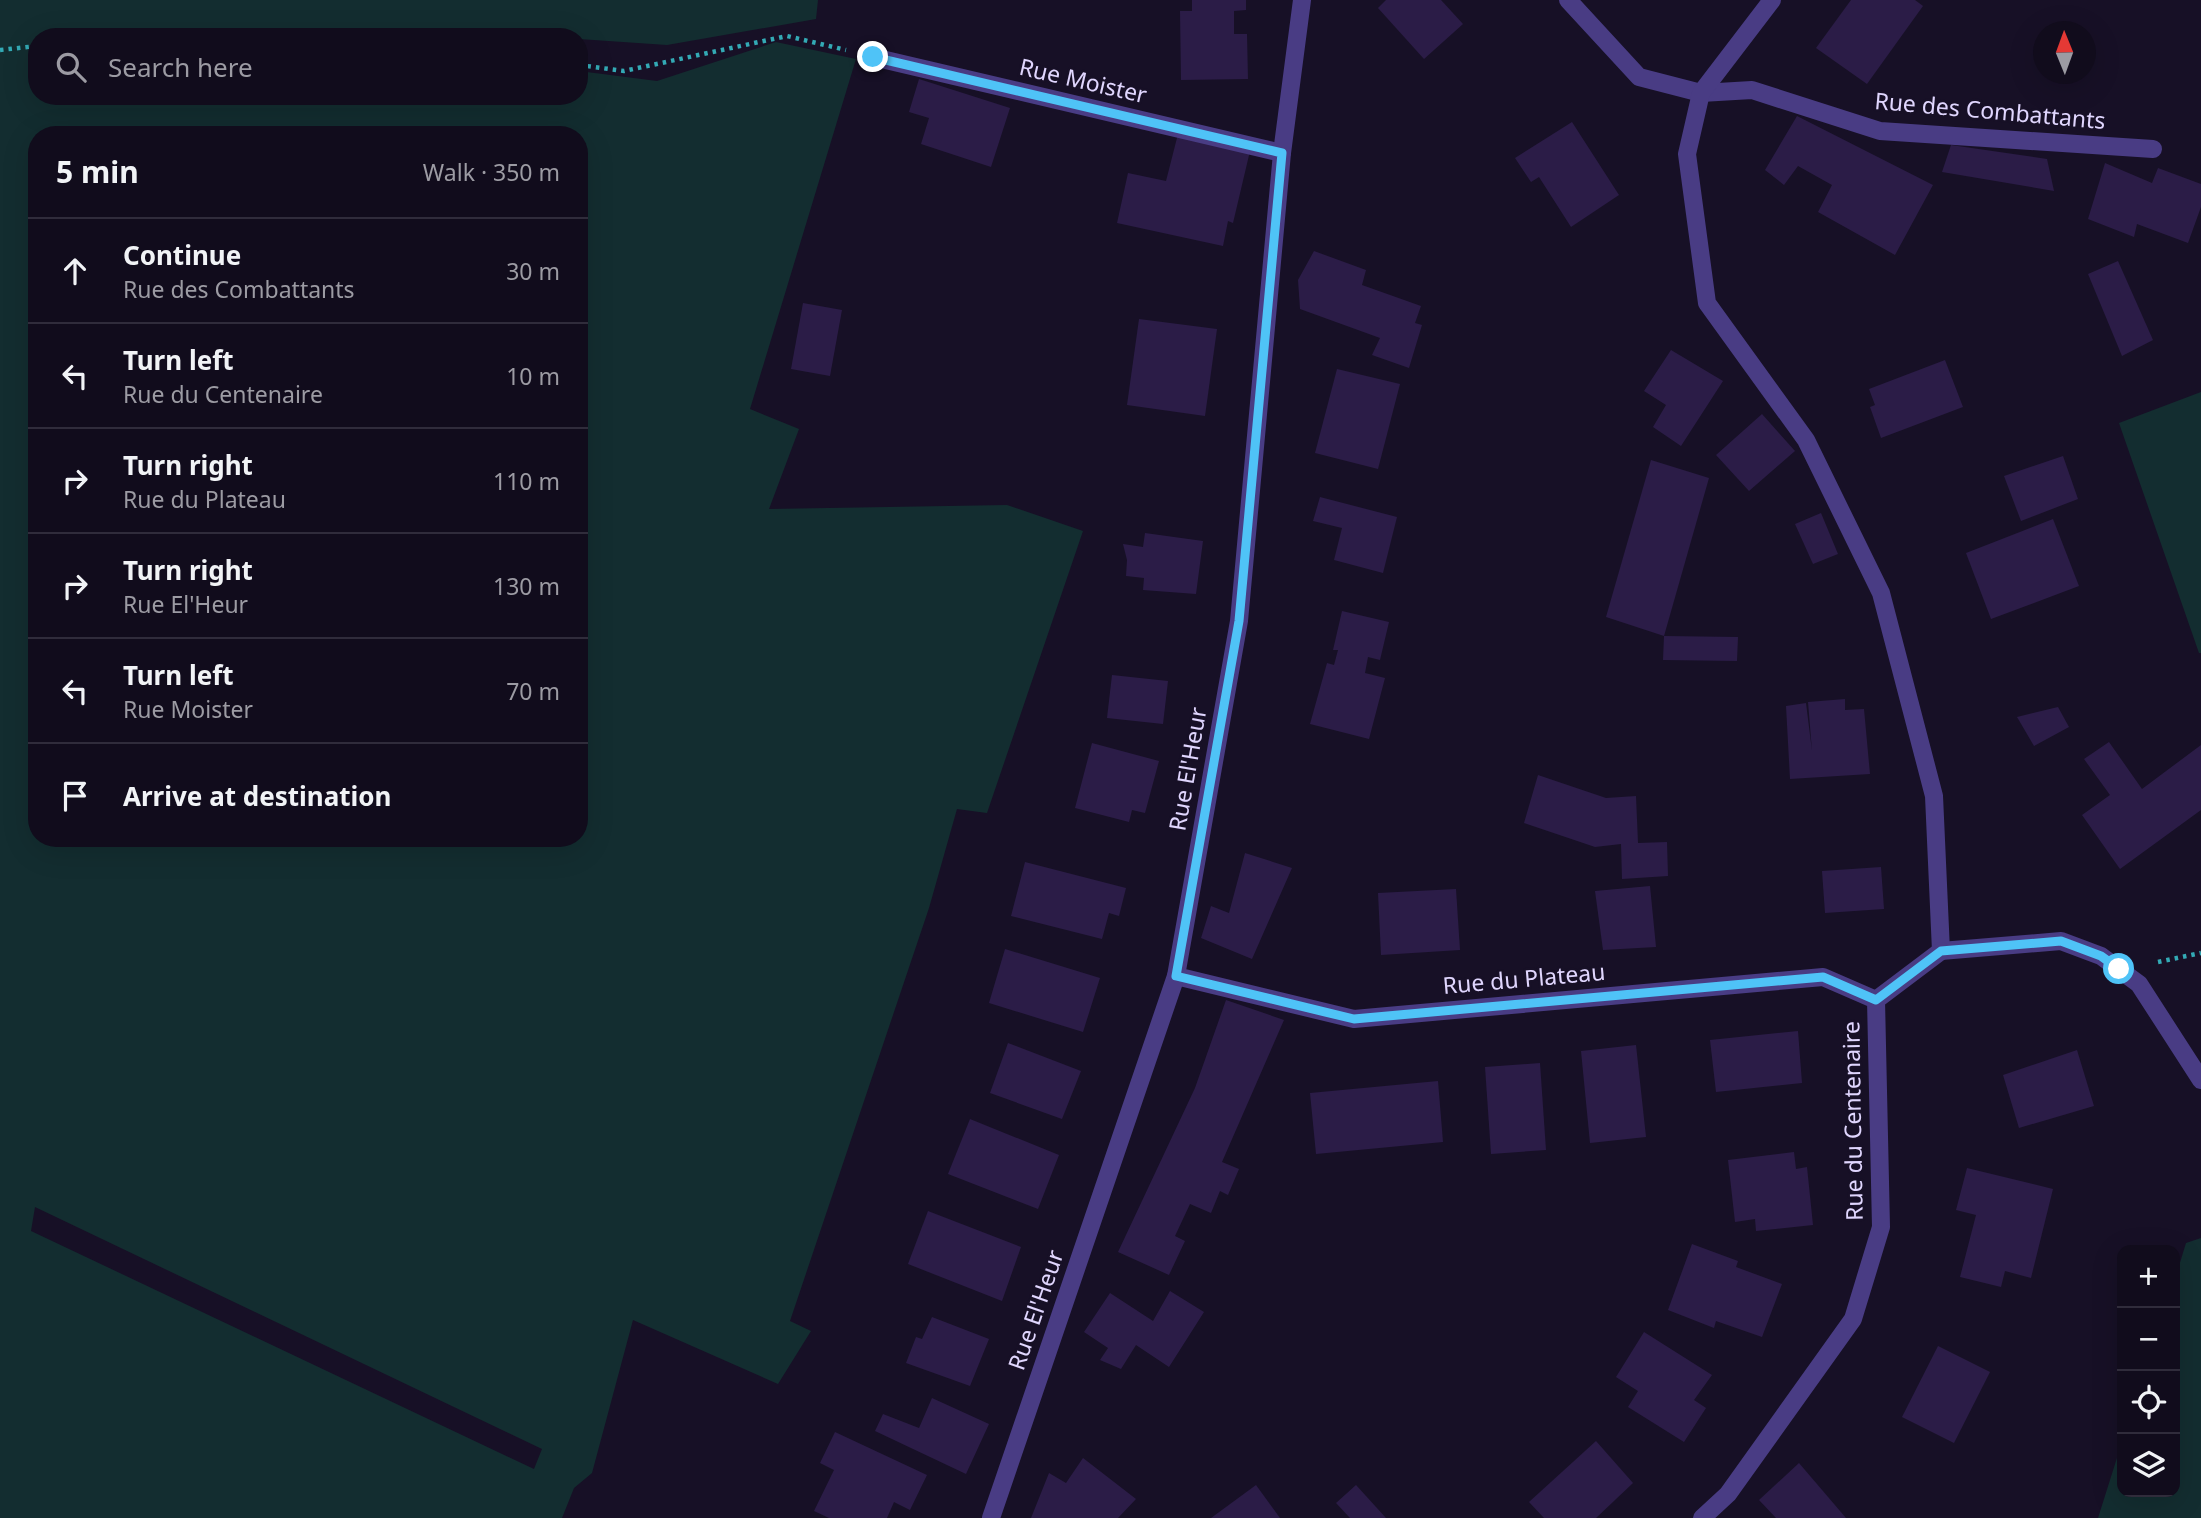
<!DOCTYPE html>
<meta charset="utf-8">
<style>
body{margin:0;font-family:"Noto Sans",sans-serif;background:#1e1a29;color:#f1f3f6}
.controls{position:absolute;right:21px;bottom:21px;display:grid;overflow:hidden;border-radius:14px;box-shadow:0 7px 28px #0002}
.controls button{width:63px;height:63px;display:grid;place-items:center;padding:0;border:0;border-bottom:2px solid #302c3b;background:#110c1c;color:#f1f3f6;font:35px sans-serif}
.compass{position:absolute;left:2033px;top:21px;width:63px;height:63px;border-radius:50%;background:#110c1c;box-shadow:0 7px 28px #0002;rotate:359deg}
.stop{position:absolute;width:21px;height:21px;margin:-16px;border:5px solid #4fc3f7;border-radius:50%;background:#fff}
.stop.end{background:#4fc3f7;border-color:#fff;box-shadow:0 2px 7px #0008}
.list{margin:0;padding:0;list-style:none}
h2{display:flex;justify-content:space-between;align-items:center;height:91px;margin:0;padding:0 28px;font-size:30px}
h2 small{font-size:23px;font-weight:400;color:#9c9ba3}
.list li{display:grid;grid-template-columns:46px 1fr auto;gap:21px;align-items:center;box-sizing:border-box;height:105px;padding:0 28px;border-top:2px solid #302c3b}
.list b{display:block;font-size:26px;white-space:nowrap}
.list p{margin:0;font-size:23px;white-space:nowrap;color:#9c9ba3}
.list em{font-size:23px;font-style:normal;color:#9c9ba3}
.icon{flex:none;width:38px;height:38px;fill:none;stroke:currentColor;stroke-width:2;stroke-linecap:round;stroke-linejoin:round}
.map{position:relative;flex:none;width:2201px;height:1518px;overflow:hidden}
.search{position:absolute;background:#110c1c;box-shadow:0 7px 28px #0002;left:28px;top:28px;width:560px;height:77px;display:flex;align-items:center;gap:18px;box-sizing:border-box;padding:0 24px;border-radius:28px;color:#9c9ba3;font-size:26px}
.panel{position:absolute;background:#110c1c;box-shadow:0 7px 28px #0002;left:28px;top:126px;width:560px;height:721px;border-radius:28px}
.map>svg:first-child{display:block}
.green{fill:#132d30;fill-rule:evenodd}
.building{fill:#2b1c47}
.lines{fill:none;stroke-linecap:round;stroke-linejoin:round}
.path{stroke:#33aab5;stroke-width:4.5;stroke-dasharray:3.5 5;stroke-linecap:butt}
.minor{stroke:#493c84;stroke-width:18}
.route{stroke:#4fc3f7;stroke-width:9}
.labels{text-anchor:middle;stroke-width:5;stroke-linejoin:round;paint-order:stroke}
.street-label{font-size:23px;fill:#e0d6fe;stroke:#171026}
</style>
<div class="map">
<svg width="2201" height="1518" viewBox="0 0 2201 1518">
<rect width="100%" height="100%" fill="#171026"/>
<!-- green -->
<g class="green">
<path d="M0 0H818L816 19 667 45 579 39V37H533L436 31 435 37H37V96H579V71L657 81 776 42 856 59 750 409 799 429 769 509 1007 505 1083 531 987 813 957 809 929 908 790 1321 811 1331 778 1384 633 1320 592 1473 574 1488 562 1518H0ZM37 135H579V838H37ZM35 1207 542 1449 534 1469 31 1231Z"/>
<polygon points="2201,392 2201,653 2199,653 2119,423"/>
<polygon points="2201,1238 2201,1518 2098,1518 2122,1442 2122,1492 2175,1492 2175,1279 2186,1243"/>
</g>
<!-- building -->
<g class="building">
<polygon points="1192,0 1246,0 1246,10 1234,11 1234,34 1247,34 1248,79 1181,80 1180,11 1192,11"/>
<polygon points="1386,0 1441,0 1463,24 1424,59 1378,8"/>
<polygon points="1851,0 1915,0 1923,6 1867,84 1816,48"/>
<polygon points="919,79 1010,108 991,167 921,144 929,118 909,112"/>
<polygon points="1797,116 1933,185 1895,255 1818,212 1832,185 1798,166 1784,185 1765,170"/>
<polygon points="1572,122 1619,195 1571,227 1539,177 1531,182 1515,158"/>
<polygon points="1178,134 1250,151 1233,223 1228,221 1223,246 1117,223 1128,173 1166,181"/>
<polygon points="1951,145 2047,159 2054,191 1942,172"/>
<polygon points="2105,163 2152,183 2158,168 2201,184 2201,207 2188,243 2137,224 2134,237 2088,219"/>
<polygon points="1314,251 1366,270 1362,285 1421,306 1415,323 1422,325 1409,368 1372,355 1380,338 1300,309 1298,280"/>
<polygon points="2118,261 2153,340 2122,356 2088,274"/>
<polygon points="803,303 842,310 830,376 791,369"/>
<polygon points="1139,319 1217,329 1205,416 1127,405"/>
<polygon points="1671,350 1723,381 1681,446 1653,427 1666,405 1644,391"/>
<polygon points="1945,360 1963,407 1881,438 1870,407 1875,405 1869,389"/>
<polygon points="1337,369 1400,384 1378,469 1315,453"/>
<polygon points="1762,414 1795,451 1749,491 1716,455"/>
<polygon points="2063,456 2078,499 2021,521 2004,476"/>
<polygon points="1651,460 1709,478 1664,636 1606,617"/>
<polygon points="1320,497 1397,517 1383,573 1334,560 1342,528 1313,521"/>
<polygon points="1821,513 1838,554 1813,564 1795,524"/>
<polygon points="2053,519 2079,586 1991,619 1966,553"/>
<polygon points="1145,533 1203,541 1196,594 1143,590 1144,578 1126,576 1127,560 1123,544 1143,547"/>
<polygon points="1342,611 1389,622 1380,660 1368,657 1365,673 1385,678 1369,739 1310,724 1327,663 1334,665 1338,650 1333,650"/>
<polygon points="1664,636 1738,637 1737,661 1663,660"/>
<polygon points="1112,675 1168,681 1163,724 1107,718"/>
<polygon points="1845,699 1845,710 1864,709 1870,774 1790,779 1786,706 1806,703 1812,751 1808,702"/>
<polygon points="2058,707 2069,727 2034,746 2017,717"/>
<polygon points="2109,742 2142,789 2201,745 2201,810 2120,869 2082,815 2110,795 2084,759"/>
<polygon points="1092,743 1159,761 1145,813 1132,810 1129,822 1075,808"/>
<polygon points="1538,775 1606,798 1636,796 1638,843 1667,842 1668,876 1622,879 1621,844 1595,847 1524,823"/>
<polygon points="1245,853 1292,868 1252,959 1201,938 1211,906 1229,913"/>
<polygon points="1025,862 1126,888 1119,916 1109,913 1102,939 1011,916"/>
<polygon points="1881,867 1884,909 1825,913 1822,871"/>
<polygon points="1650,886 1656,947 1603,950 1595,891"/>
<polygon points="1456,889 1460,950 1381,955 1378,893"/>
<polygon points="1005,949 1100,978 1083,1032 989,1003"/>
<polygon points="1226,1000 1284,1020 1222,1162 1239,1169 1228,1195 1220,1191 1211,1213 1190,1204 1175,1236 1185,1241 1169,1275 1118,1252 1195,1088"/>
<polygon points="1798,1031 1802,1083 1716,1092 1710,1040"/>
<polygon points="1008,1043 1081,1071 1062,1119 990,1093"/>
<polygon points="1636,1045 1646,1137 1590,1143 1581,1051"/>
<polygon points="2077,1050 2094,1106 2019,1128 2003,1075"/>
<polygon points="1540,1063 1546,1150 1491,1154 1485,1067"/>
<polygon points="1438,1081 1443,1142 1316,1154 1310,1093"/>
<polygon points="970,1119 1059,1155 1038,1209 948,1174"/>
<polygon points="1794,1152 1796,1169 1807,1167 1813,1225 1756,1231 1755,1219 1735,1222 1728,1160"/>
<polygon points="1967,1168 2053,1189 2031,1278 2005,1271 2001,1287 1960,1277 1976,1215 1956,1210"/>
<polygon points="928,1211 1021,1247 1002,1301 908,1264"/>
<polygon points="1692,1244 1738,1261 1736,1267 1782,1284 1762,1337 1716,1321 1714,1328 1668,1310"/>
<polygon points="1170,1291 1204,1312 1169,1367 1136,1345 1121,1369 1100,1360 1108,1348 1084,1332 1110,1293 1153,1321"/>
<polygon points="932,1317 989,1339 970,1386 906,1363 916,1337 922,1339"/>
<polygon points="1644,1332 1712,1375 1694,1400 1706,1408 1684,1442 1628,1407 1638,1391 1616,1377"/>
<polygon points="1938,1346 1990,1372 1954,1443 1902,1417"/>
<polygon points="932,1398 989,1424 966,1474 875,1431 883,1414 919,1428"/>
<polygon points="835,1432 927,1475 910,1510 894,1502 887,1518 829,1518 814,1511 834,1470 820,1463"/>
<polygon points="1596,1441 1633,1483 1596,1518 1544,1518 1529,1502"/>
<polygon points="1083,1458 1136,1499 1118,1518 1031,1518 1049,1473 1066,1483"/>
<polygon points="1799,1463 1846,1518 1776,1518 1759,1500"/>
<polygon points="1256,1485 1280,1518 1211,1518"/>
<polygon points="1356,1485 1386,1518 1350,1518 1336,1503"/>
</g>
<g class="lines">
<!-- path -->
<g class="path">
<polyline points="188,37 358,32 388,37"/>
<polyline points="0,50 37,46"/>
<polyline points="579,65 624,71 787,36 846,50"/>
<polyline points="2158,962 2201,953"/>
</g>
<!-- minor -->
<g class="minor">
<polyline points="1568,0 1639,77 1701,93 1752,90 1880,131 2153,149"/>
<polyline points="1772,0 1701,93 1687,154 1707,303 1806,440 1881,593 1934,796 1941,951 2061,941 2101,956 2139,984 2201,1080"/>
<polyline points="873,57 1282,153"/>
<polyline points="1176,976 1354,1019 1823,977 1876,1000"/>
<polyline points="991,1518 1176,976 1239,621 1282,153 1302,0"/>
<polyline points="1702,1518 1728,1494 1853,1319 1881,1227 1876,1000 1941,951"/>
</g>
</g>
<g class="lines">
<!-- route -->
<polyline class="route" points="873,57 1282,153 1239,621 1176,976 1354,1019 1823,977 1876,1000 1941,951 2061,941 2101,956 2119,969"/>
</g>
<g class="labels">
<!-- street labels -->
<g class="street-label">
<text transform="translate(1083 81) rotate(13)" y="8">Rue Moister</text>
<text transform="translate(1990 111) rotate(5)" y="8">Rue des Combattants</text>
<text transform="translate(1188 769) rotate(-80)" y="8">Rue El'Heur</text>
<text transform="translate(1524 979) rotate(-5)" y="8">Rue du Plateau</text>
<text transform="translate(1853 1121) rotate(-91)" y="8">Rue du Centenaire</text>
<text transform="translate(1036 1310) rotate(-71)" y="8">Rue El'Heur</text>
</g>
</g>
</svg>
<div class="controls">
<button>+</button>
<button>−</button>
<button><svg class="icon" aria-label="locate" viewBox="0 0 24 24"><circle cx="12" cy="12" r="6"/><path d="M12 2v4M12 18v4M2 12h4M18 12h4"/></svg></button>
<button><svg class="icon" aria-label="layers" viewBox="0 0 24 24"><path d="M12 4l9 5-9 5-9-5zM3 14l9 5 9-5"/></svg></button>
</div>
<svg class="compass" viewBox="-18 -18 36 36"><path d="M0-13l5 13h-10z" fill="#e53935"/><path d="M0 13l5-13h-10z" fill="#9c9ba3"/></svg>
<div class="stop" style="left:2119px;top:969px"></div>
<div class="stop end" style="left:873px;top:57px"></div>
<div class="search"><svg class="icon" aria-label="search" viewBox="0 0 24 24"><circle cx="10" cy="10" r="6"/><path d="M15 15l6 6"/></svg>Search here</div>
<section class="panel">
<h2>5 min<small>Walk · 350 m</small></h2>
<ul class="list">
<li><svg class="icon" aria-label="ahead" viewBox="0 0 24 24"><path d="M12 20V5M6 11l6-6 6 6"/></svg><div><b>Continue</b><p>Rue des Combattants</p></div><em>30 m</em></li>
<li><svg class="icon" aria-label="left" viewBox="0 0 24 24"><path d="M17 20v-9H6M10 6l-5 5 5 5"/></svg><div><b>Turn left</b><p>Rue du Centenaire</p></div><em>10 m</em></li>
<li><svg class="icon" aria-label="right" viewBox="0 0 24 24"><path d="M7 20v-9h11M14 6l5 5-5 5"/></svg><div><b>Turn right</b><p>Rue du Plateau</p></div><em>110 m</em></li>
<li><svg class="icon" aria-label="right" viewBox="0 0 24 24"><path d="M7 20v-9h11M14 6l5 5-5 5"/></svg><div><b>Turn right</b><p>Rue El'Heur</p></div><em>130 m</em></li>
<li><svg class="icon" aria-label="left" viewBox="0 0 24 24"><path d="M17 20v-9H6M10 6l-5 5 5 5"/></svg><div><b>Turn left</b><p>Rue Moister</p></div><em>70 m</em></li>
<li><svg class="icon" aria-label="arrive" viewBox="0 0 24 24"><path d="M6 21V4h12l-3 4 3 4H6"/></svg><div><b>Arrive at destination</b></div></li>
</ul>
</section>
</div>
